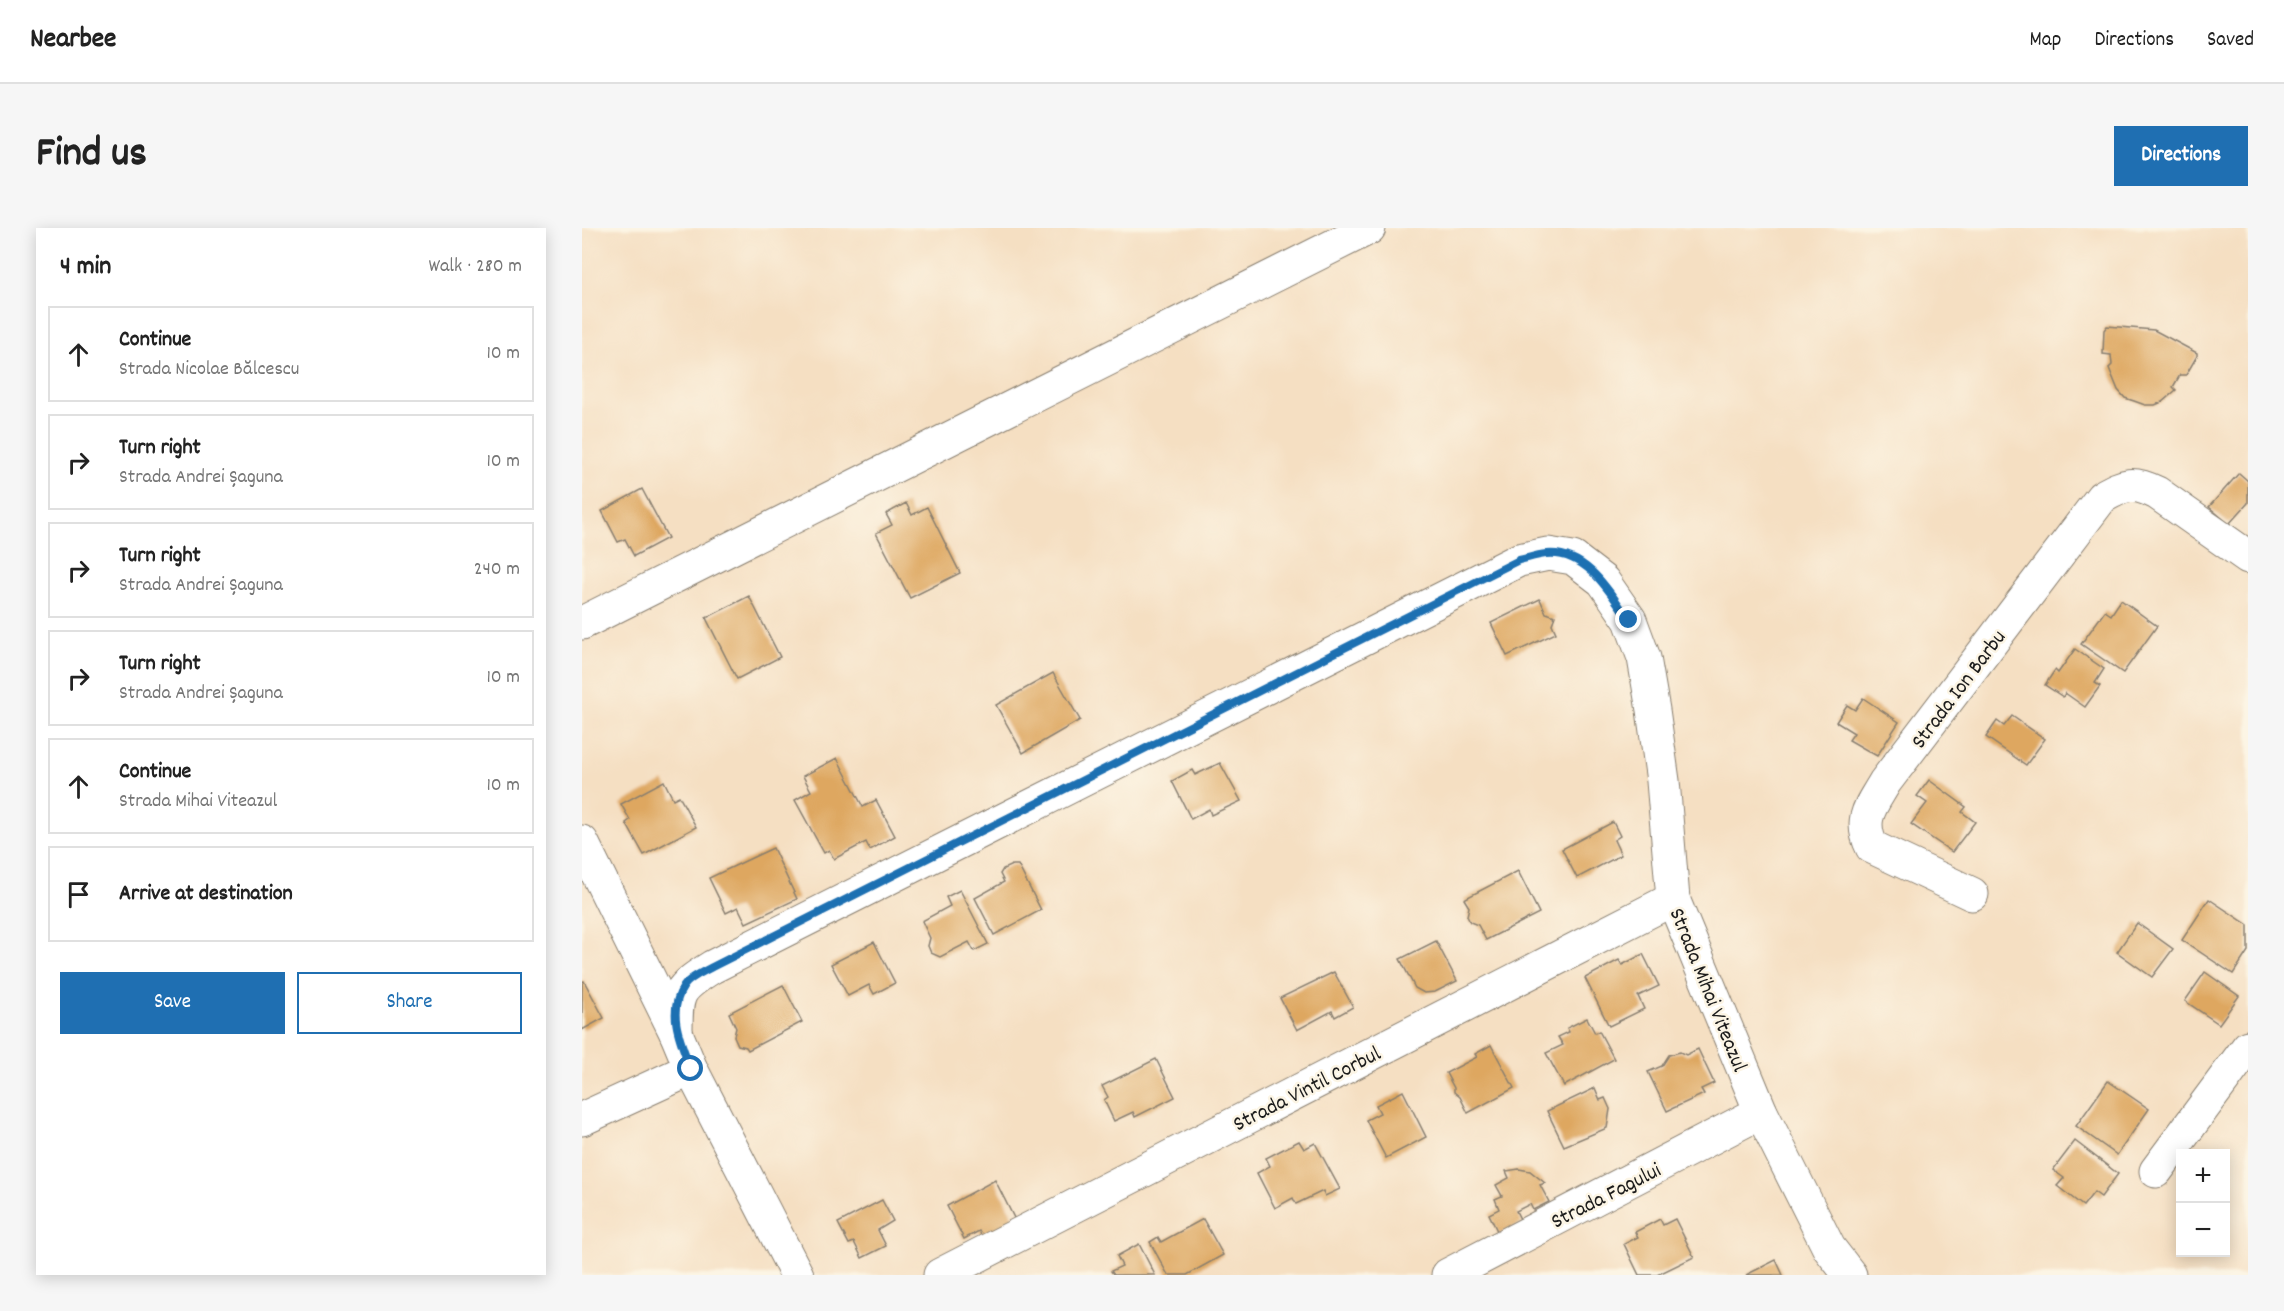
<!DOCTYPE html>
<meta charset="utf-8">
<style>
body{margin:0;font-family:Dekko,sans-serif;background:#f6f6f6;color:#222}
.controls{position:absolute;right:18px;bottom:18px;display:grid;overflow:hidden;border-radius:0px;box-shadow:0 3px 15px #0003}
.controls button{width:54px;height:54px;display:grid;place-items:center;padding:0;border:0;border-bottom:2px solid #e0e0e0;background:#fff;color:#222;font:30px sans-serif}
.stop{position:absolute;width:18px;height:18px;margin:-14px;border:4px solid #1f6fb2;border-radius:50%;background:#fff}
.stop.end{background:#1f6fb2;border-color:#fff;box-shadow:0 2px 6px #0008}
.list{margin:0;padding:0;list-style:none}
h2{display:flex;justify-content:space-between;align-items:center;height:78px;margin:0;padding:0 24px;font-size:26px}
h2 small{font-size:20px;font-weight:400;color:#767676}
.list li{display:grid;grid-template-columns:39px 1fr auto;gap:18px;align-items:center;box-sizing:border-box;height:96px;margin:0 12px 12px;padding:0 12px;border:2px solid #e0e0e0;border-radius:0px}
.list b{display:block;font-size:22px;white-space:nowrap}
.list p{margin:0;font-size:20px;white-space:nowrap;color:#767676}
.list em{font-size:20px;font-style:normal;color:#767676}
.actions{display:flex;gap:12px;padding:18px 24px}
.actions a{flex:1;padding:14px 0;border:2px solid #1f6fb2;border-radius:0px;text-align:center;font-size:21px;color:#1f6fb2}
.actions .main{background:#1f6fb2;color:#fff}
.icon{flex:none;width:33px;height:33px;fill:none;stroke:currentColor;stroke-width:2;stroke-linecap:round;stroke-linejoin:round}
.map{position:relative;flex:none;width:1666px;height:1047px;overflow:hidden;border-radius:0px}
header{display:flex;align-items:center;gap:36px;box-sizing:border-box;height:84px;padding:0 30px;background:#fff;border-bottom:2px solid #e0e0e0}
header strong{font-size:28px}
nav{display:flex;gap:33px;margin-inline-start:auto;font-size:21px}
.intro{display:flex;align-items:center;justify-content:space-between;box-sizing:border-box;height:144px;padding:0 36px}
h1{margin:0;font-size:42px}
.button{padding:15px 27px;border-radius:0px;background:#1f6fb2;color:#fff;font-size:21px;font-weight:700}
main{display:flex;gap:36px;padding:0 36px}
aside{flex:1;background:#fff;border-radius:0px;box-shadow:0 3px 15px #0003}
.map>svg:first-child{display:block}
.building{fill:#dea761}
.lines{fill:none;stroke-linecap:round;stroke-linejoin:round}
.minor-casing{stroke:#887e6f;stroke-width:35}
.minor{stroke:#fff;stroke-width:33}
.route{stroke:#1f6fb2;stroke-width:8}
.labels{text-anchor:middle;stroke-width:5;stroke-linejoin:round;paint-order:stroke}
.street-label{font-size:22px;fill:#1c1c1c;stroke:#fcf5e5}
</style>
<header>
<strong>Nearbee</strong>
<nav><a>Map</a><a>Directions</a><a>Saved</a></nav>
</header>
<div class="intro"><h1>Find us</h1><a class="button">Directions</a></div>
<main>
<aside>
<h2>4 min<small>Walk · 280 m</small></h2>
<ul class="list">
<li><svg class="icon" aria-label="ahead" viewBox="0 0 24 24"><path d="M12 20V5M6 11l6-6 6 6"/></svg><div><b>Continue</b><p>Strada Nicolae Bălcescu</p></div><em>10 m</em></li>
<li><svg class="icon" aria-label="right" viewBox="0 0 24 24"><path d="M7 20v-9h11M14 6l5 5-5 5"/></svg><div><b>Turn right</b><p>Strada Andrei Șaguna</p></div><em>10 m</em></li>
<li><svg class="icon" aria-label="right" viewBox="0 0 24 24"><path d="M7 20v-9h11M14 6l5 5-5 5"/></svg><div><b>Turn right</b><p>Strada Andrei Șaguna</p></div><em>240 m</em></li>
<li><svg class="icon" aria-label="right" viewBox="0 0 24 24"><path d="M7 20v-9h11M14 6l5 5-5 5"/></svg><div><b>Turn right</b><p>Strada Andrei Șaguna</p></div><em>10 m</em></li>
<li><svg class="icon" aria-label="ahead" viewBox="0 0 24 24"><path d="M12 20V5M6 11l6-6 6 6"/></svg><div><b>Continue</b><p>Strada Mihai Viteazul</p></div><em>10 m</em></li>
<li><svg class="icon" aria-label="arrive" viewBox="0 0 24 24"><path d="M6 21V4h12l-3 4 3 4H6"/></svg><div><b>Arrive at destination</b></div></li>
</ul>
<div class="actions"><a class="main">Save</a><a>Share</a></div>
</aside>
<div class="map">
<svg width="1666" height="1047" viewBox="0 0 1666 1047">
<rect width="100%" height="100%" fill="#fcf5e5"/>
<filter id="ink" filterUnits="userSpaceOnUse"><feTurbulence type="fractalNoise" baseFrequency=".0167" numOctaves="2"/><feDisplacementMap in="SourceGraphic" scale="12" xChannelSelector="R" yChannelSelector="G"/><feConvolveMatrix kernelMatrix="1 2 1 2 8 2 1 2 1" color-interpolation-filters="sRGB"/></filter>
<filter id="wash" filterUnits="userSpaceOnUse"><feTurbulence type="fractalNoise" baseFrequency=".008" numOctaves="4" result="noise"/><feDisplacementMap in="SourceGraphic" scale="24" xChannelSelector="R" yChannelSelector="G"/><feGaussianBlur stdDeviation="1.35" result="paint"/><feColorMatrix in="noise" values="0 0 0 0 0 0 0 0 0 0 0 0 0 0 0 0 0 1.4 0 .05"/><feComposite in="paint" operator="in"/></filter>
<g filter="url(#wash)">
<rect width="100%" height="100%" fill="#f5dfc2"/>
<g id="blocks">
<!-- building -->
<g class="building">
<polygon points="1525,98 1572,102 1615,125 1615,128 1604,147 1598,147 1591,159 1594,162 1580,174 1573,177 1563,177 1552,173 1543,170 1536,162 1527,140 1530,137 1529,127 1521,126 1522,102"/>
<polygon points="1657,245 1666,253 1666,275 1647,296 1627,279"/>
<polygon points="60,261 86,310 52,328 43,311 36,314 20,283"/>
<polygon points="324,275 330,287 345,279 378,345 328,370 294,305 310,297 304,286"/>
<polygon points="167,368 198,429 155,451 124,390"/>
<polygon points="958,371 964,385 973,388 970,396 974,405 925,428 909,395"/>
<polygon points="1539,372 1575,398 1541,445 1499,416 1523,383 1529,387"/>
<polygon points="1493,421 1522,441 1513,455 1518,458 1503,479 1483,465 1481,469 1463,457 1473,442 1476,445"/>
<polygon points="471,445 498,492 441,525 414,477"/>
<polygon points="1281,470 1317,494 1295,528 1267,512 1272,505 1254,494 1265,477 1273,482"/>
<polygon points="1430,488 1463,511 1444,537 1404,509 1415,493 1422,498"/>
<polygon points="255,530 281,579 294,572 313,608 288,622 284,614 252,631 247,622 242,625 213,572 229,563 221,548"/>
<polygon points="638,535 659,573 629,587 627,581 609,591 590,553 610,542 613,547"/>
<polygon points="1347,552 1384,579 1380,584 1393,594 1370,624 1329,596 1345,575 1335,568"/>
<polygon points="82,553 91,571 97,568 114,599 62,627 44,595 48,592 39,576"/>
<polygon points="1031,594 1038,608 1032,612 1039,627 995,650 980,621"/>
<polygon points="191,620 215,671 164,695 156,679 144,685 127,650"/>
<polygon points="430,637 436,637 459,682 412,707 393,670 422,654 418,646 421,641"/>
<polygon points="936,643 957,685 904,712 896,697 888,694 885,688 887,679 882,671"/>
<polygon points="378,662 406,716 392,723 387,714 358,729 349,725 346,718 348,710 340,693 368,678 364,669"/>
<polygon points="1627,671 1666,697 1666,723 1651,746 1600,712"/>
<polygon points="1555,695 1591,721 1570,749 1535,724"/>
<polygon points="854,713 875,753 853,764 842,765 833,760 818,731"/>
<polygon points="292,714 313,755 292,766 287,757 266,768 249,736"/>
<polygon points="1061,726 1077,758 1056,768 1062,781 1027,798 1003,750 1037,732 1040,737"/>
<polygon points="752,744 771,779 753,789 750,783 715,802 698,770"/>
<polygon points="1623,744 1657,768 1637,796 1603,773"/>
<polygon points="2,753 22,790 0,802 0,754"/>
<polygon points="201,757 220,794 166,822 164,819 156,817 152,808 154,800 147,785"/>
<polygon points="1005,790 1013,805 1017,803 1032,831 982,858 964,825 981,817 976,809 987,804 985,800"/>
<polygon points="909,817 932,860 886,885 878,869 872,864 872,860 864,845 895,829 893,826"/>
<polygon points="1116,821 1132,855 1119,861 1122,866 1085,883 1066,844 1080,838 1087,827 1098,824 1104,827"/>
<polygon points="574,831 593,869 553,889 551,884 532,893 522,872 526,869 520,858"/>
<polygon points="1526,853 1567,881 1535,927 1494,898"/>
<polygon points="1013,860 1018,872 1023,870 1028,881 1025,900 982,918 965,883"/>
<polygon points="821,863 844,909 804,930 784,892 798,885 794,877"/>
<polygon points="717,913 722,921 733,915 758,961 743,968 741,963 714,976 711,970 693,980 675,945 688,938 684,930"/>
<polygon points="1493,913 1536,946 1519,969 1512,964 1501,978 1475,958 1482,950 1471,942"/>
<polygon points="937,941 948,943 963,955 958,957 967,974 951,982 948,976 934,983 940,995 917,1007 907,986 917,981 913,971 920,968 914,957 927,950 924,943"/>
<polygon points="413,952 435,996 402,1013 397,1003 382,1011 365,978"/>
<polygon points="300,972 311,993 296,1002 304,1018 280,1030 272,1014 267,1016 256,995"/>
<polygon points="621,991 641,1027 605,1047 586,1047 568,1014 576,1009 579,1014"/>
<polygon points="1078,991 1081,997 1093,991 1112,1029 1075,1047 1057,1047 1042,1016 1056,1009 1053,1004"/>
<polygon points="557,1016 573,1047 532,1047 529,1043 540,1038 535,1028"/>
<polygon points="1194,1032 1201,1047 1164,1047"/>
</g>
</g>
</g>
<g filter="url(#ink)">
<use href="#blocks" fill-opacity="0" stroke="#887e6f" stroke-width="1.5"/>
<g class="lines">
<defs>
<g id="minor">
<polyline points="0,395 787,0"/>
<polyline points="0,614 94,805 109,841 215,1047"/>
<path d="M1390 666 1290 619C1276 591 1289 578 1303 554L1520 269C1543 256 1551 253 1575 265L1666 329"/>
<path d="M94 805C94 764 95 761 130 739L937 332 966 326 991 330 1021 353 1048 392 1062 430 1071 482 1081 553 1091 671 1179 884 1247 1020 1268 1047"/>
<polyline points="0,891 109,841"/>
<polyline points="1574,943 1666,819"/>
<polyline points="358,1047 1091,671"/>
<polyline points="866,1047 1179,884"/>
</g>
</defs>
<!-- minor casing -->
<use href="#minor" class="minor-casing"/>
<!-- minor -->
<use href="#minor" class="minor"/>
</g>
</g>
<g class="lines" filter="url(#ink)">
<!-- route -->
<path class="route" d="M109 841C99 815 84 784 102 758 107 750 121 744 130 739L937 332C946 330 955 327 964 326 1004 322 1028 364 1047 392"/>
</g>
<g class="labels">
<!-- street labels -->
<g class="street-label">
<text transform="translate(1375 460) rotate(-53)" y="8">Strada Ion Barbu</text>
<text transform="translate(1128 761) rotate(68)" y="8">Strada Mihai Viteazul</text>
<text transform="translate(724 859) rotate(-27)" y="8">Strada Vintil Corbul</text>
<text transform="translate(1023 966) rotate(-27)" y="8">Strada Fagului</text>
</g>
</g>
</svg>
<div class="controls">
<button>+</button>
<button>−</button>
</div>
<div class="stop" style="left:109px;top:841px"></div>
<div class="stop end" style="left:1047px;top:392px"></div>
</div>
</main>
